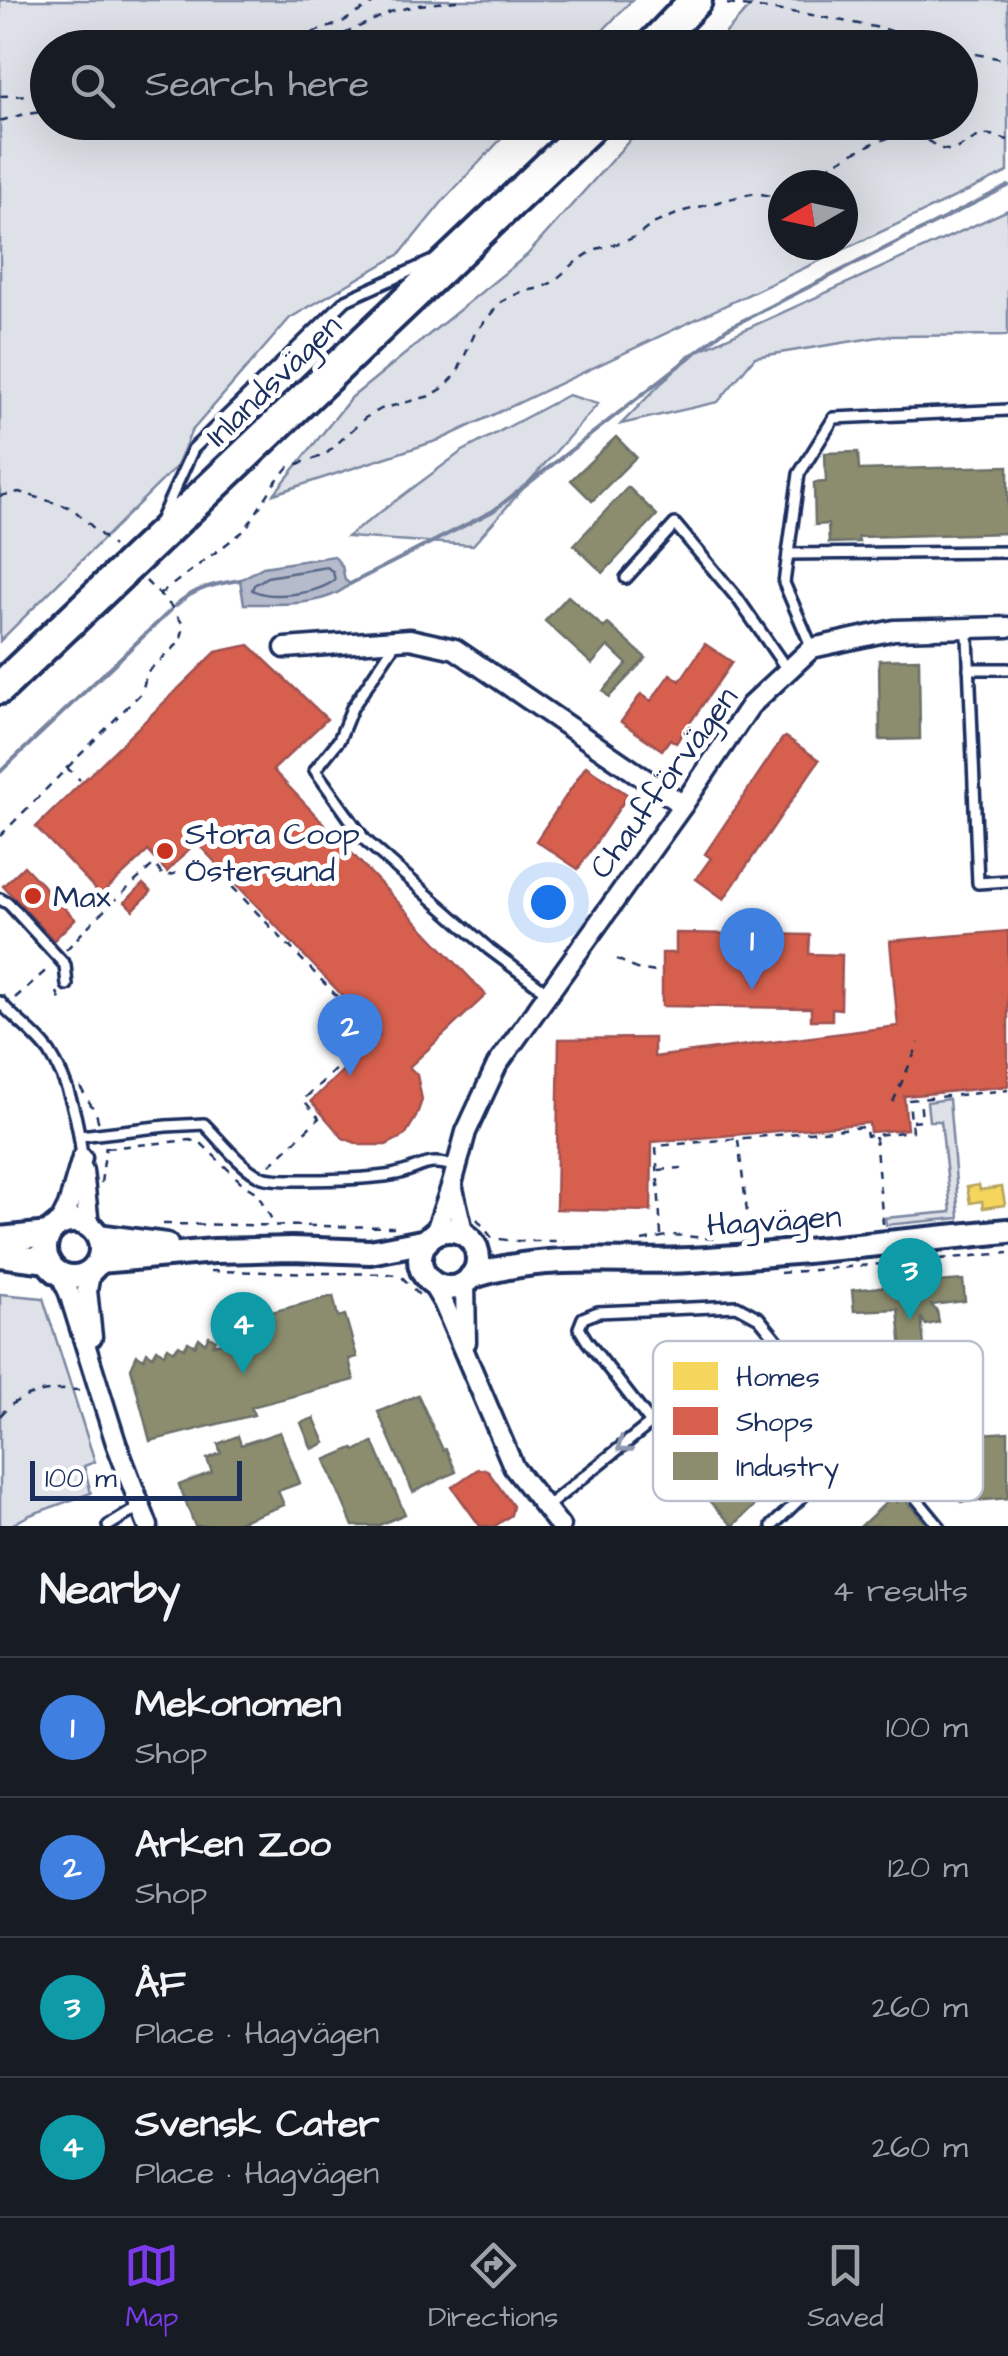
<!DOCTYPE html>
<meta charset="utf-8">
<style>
body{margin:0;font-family:"Architects Daughter",sans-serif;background:#20242c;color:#f1f3f6}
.compass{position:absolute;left:768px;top:170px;width:90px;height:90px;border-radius:50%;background:#171b24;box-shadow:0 10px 40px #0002;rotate:261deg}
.scale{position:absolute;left:30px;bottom:25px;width:212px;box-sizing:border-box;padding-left:10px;border:5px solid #1b2f5e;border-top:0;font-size:28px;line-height:35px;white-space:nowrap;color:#1b2f5e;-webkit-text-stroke:8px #fff;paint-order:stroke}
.you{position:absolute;left:548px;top:902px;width:35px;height:35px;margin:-25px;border:8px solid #fff;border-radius:50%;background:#1a73e8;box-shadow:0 0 0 15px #1a73e833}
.badge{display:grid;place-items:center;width:65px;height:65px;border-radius:50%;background:#7c3aed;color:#fff;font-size:32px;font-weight:700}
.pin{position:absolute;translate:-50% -82px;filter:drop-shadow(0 2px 5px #0008)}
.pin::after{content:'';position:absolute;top:52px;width:35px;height:30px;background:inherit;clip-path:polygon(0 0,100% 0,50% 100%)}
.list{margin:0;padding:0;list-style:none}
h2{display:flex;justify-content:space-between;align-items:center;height:130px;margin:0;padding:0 40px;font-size:42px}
h2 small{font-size:32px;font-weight:400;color:#9ea1a6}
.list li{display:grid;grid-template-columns:65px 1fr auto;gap:30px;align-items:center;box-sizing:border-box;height:140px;padding:0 40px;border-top:2px solid #363941}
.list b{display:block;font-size:38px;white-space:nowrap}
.list p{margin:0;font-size:32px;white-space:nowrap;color:#9ea1a6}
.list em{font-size:32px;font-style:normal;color:#9ea1a6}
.icon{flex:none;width:55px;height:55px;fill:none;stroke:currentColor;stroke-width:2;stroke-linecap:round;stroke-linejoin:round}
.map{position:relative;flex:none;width:1008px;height:1526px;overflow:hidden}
.search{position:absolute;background:#171b24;box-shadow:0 10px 40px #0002;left:30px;right:30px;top:30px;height:110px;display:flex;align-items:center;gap:25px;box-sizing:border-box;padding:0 35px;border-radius:55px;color:#9ea1a6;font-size:38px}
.sheet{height:690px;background:#171b24}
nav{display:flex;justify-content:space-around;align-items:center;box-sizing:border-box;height:140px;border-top:2px solid #363941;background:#171b24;font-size:28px;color:#9ea1a6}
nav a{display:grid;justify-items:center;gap:5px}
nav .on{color:#7c3aed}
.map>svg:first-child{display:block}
.green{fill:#dee1e7;stroke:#7c88a2;stroke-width:2.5;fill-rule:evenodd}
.water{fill:#b5bbca;stroke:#77839f;stroke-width:2.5}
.homes{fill:#f6d55c;stroke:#b4a35d;stroke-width:2.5}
.shops{fill:#d6604d;stroke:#9e5152;stroke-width:2.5}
.industry{fill:#8c8c6e;stroke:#6a7069;stroke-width:2.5}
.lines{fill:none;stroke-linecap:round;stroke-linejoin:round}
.shore{stroke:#596789;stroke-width:2.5}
.stream{stroke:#77839f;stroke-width:4}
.lane-casing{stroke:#1b2f5e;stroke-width:16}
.street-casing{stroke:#1b2f5e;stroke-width:25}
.secondary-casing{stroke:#1b2f5e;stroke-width:30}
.highway-casing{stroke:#1b2f5e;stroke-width:38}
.path{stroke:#1b2f5e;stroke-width:2.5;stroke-dasharray:8 8;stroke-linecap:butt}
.lane{stroke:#fff;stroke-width:9}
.street{stroke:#fff;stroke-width:18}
.secondary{stroke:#fff;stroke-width:22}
.highway{stroke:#fff;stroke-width:30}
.oneway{stroke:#8d97ae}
.poi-dot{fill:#c8321e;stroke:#fff;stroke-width:4}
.labels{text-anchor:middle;stroke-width:10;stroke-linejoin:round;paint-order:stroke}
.street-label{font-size:32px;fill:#1b2f5e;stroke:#fff}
.poi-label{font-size:32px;fill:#1b2f5e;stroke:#fff;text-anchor:start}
.key{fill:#fff;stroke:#bbc1cf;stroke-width:2.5}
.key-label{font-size:28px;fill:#1b2f5e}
</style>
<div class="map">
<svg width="1008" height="1526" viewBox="0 0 1008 1526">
<rect width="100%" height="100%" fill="#fff"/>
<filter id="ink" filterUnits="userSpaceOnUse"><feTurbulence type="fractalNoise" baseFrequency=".01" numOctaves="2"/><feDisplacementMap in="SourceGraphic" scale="20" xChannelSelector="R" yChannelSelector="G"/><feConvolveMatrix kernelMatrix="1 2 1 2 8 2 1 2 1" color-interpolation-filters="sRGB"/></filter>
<g filter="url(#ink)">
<!-- green -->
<g class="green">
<polygon points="0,0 632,0 587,47 48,48 48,122 516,123 443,201 400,254 290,318 191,432 177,466 0,641"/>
<path d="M756 0H1008V172L442 439 274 494 351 398 527 255 645 123 960 122V48L713 47ZM783 185H843V245H783Z"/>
<polygon points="1008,210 1008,335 885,336 755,357 718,402 621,424 689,355"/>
<polygon points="568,395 598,404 473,545 347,537 461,452"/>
<polygon points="949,1099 959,1218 886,1225 885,1218 951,1212 941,1121 929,1121 927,1102"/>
<polygon points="0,1294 43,1298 95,1462 84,1466 91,1493 30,1515 9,1526 0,1526"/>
</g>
<!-- water -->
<path class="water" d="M334 556 342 566 345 580 350 584C326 607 275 604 244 604L240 580 263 567Z"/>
<!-- homes -->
<polygon class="homes" points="979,1185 980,1190 1002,1187 1005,1205 983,1208 982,1201 970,1203 967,1187"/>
<!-- shops -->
<g class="shops">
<polygon points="705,644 732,662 676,743 670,739 662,750 621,722 641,694 651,701 670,674 680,681"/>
<polygon points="249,645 327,719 273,770 486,995 409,1067 417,1075 422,1100 416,1117 405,1135 386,1145 361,1145 343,1138 311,1101 380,1035 196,842 167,872 148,851 101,895 36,827 216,652"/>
<polygon points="786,737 819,760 724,899 696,879 711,858 705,854 782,739"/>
<polygon points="586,766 628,795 578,869 536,841"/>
<polygon points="24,866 75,919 54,940 3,886"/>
<polygon points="143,884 151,892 133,910 125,902"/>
<polygon points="1008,931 1008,1086 904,1096 907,1129 870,1132 869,1123 652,1142 651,1211 556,1209 559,1039 654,1038 654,1057 898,1026 890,941"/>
<polygon points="676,933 810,935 809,954 842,955 841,1009 832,1008 832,1020 811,1020 811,1008 662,1006 662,953 676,953"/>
<polygon points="478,1469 487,1470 513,1506 511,1515 495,1526 480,1526 452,1487"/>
</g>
<!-- industry -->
<g class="industry">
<polygon points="616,437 636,457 592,501 571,480"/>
<polygon points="858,452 859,470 1008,466 1008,533 858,537 859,542 829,543 828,524 815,525 814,483 826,482 825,453"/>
<polygon points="628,487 657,515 603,573 574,545"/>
<polygon points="568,596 604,628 608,624 646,658 609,697 603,691 627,664 608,646 592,664 545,621"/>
<polygon points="919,659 920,739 880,740 879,660"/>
<polygon points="911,1277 911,1284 963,1280 965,1301 931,1305 937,1311 939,1322 926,1325 921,1317 925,1357 903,1360 898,1309 854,1311 852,1290 900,1285 900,1278"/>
<polygon points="333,1296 338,1317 345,1315 357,1357 349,1359 354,1380 251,1407 254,1415 150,1441 131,1368 137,1355 144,1359 147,1352 153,1356 157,1349 164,1354 168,1347 174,1351 179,1345 184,1348 188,1342 195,1346 199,1338 205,1343 209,1336 216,1340 213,1345 254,1335 249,1318"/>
<polygon points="418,1395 443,1450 446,1449 456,1472 413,1492 378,1412"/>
<polygon points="314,1418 325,1443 312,1449 301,1423"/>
<polygon points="758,1421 798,1464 733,1526 693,1484"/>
<polygon points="280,1432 300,1483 278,1491 284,1505 228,1526 195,1526 179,1485 212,1472 207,1459 221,1453 218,1444 238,1436 241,1445"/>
<polygon points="1008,1432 1008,1498 961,1502 956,1436"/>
<polygon points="373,1442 405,1514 377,1526 353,1526 325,1460 353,1448 355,1451"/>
<polygon points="892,1497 897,1503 902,1497 929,1526 861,1526"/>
</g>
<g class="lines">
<!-- shore -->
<path class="shore" d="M327 567 333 572 335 580C316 594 272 600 252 590L254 585 267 577Z"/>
<!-- stream -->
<g class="stream">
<polyline points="350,584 493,511 726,329 1008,186"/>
<path d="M175 606C194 588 215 584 240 580"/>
<polyline points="0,772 171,610"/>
</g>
<defs>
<g id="lane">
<polyline points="161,519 193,449 346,300 430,262"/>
<polyline points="788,554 1008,552"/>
<polyline points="626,578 675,524 738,599 788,671"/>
<polyline points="970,628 968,637 978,883 1008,881"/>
<polyline points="396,642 352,708 339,740 315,770 365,840 489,949 548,993"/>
<polyline points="812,648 784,583 799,474 834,418 1008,410"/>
<polyline points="969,669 1008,669"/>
<polyline points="0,899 9,904 65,965 67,985"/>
<path d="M0 1002C15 1020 37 1034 50 1053 69 1083 79 1123 82 1158"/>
<path d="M80 1136 166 1126 204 1124C220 1140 242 1169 262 1177 278 1183 377 1179 396 1174 422 1168 427 1157 456 1167"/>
<polyline points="651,1423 587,1341 579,1328 583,1318 598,1312 737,1306 759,1318 799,1367"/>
<polyline points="545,1508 702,1382 799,1367 865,1436 939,1526"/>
<polyline points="108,1526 139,1507"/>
<polyline points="772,1526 865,1436"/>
</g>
<g id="street">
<polyline points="285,648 410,639 455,649 683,805"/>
<polyline points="83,1171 89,1225"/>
<polyline points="453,1189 464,1235"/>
<polyline points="59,1224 68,1206 82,1158"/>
<polyline points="435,1234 452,1184 466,1132 497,1065 683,805 750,706 812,648 894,630 1008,627"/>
<polyline points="91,1270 87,1290 92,1337"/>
<polyline points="60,1274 69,1293 116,1443 148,1526"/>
<polyline points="431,1282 443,1302 514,1468 560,1526"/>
<polyline points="465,1283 466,1342"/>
</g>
<g id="secondary">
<circle cx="73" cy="1249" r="28"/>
<circle cx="449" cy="1259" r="29"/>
<polyline points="98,1236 166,1245"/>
<polyline points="0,1239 49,1234"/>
<polyline points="0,1255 48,1261"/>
<polyline points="99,1261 214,1251 292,1249 370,1252 427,1241"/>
<path d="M471 1277C542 1252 616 1264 690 1260 796 1254 902 1241 1008 1231"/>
</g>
<g id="highway">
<polyline points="650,48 696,0"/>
<polyline points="0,688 595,122"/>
</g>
</defs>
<!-- lane casing -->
<use href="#lane" class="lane-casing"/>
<!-- street casing -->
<use href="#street" class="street-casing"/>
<!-- secondary casing -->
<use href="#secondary" class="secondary-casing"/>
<!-- highway casing -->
<use href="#highway" class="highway-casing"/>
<!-- path -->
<g class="path">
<polyline points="727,4 806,14 885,29 944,48"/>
<polyline points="267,48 341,23 378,0"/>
<polyline points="315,48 390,12 419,5 465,0"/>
<polyline points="960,51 1008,60"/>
<polyline points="0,96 48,95"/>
<polyline points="0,121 21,115 48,111"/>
<path d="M797 185C823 170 883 131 913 134 926 135 935 150 948 150 962 150 972 136 985 135 992 134 1001 138 1008 140"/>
<polyline points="0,496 19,492 72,508 113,546"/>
<polyline points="160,594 245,530 277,480 289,467 325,455 365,418 381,409 430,396 445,387 457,373 475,333 501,302 521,292 541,288 553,282 577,261 596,249 623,242 637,236 653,224 684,211 741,196 756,193 771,196 783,193"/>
<polyline points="66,767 80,780"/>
<polyline points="0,836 142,692 147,672 180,642 184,626 171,606 146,581"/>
<polyline points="66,950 94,920 154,864 164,877 180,872 198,858 222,876 373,1034 303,1100"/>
<polyline points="617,959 636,969 662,973"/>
<polyline points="57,992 60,1000"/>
<polyline points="15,998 50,967"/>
<polyline points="80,1087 96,1113 99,1124"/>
<polyline points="893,1102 919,1043"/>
<polyline points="912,1121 922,1120 920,1099"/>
<polyline points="875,1137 883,1224"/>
<polyline points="738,1140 750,1236"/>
<polyline points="106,1148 190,1140 202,1144 244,1185 257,1193 275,1225"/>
<polyline points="270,1165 319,1118 301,1097"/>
<polyline points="659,1170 682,1168"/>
<polyline points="101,1183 106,1146"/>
<polyline points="477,1219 492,1238 514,1241 564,1241"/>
<polyline points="163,1224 394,1227"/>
<polyline points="661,1235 656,1146 865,1127 867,1136 912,1131 909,1100 1008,1090"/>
<polyline points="642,1241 672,1235 718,1239"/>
<polyline points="211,1271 388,1274 401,1276 419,1295"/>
<polyline points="780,1273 1008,1253"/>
<path d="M0 1416C20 1391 50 1389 80 1390"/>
</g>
<!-- lane -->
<use href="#lane" class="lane"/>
<!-- street -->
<use href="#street" class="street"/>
<!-- secondary -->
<use href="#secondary" class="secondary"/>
<!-- highway -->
<use href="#highway" class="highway"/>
</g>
<!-- one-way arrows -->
<defs><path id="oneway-chevron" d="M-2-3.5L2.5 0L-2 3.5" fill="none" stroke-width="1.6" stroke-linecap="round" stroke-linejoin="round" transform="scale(2.5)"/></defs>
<use class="oneway" href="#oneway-chevron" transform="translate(623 1446) rotate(142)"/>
</g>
<!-- markers -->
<g class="poi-dot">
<circle cx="165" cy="851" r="10"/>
<circle cx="33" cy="896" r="10"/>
</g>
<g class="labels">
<!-- street labels -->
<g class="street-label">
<text transform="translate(273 380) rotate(-44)" y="11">Inlandsvägen</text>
<text transform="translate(663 782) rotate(-54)" y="11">Chaufförvägen</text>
<text transform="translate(774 1220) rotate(-4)" y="11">Hagvägen</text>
</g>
<!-- poi labels -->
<g class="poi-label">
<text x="185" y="844">Stora Coop<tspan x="185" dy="37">Östersund</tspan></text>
<text x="53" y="907">Max</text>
</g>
</g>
<!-- legend -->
<rect x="653" y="1341" width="330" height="160" rx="15" class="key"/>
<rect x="673" y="1362" width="45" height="28" fill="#f6d55c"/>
<rect x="673" y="1407" width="45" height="28" fill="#d6604d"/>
<rect x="673" y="1452" width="45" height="28" fill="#8c8c6e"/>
<g class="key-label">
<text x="736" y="1386">Homes</text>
<text x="736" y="1431">Shops</text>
<text x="736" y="1476">Industry</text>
</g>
</svg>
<svg class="compass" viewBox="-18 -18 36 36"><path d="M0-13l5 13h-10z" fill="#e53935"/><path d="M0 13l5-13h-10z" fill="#9ea1a6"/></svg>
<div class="scale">100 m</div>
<div class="you"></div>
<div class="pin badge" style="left:752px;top:990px;background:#3f7fe0">1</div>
<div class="pin badge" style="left:350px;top:1076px;background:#3f7fe0">2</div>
<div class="pin badge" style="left:910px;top:1320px;background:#0f9aa8">3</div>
<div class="pin badge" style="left:243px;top:1374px;background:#0f9aa8">4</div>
<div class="search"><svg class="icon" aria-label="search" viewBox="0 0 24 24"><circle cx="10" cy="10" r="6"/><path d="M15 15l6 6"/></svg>Search here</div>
</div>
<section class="sheet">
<h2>Nearby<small>4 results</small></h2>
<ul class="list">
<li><span class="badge" style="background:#3f7fe0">1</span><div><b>Mekonomen</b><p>Shop</p></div><em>100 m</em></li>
<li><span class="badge" style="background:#3f7fe0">2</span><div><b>Arken Zoo</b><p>Shop</p></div><em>120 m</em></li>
<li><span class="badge" style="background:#0f9aa8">3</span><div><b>ÅF</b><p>Place · Hagvägen</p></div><em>260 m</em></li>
<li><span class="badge" style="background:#0f9aa8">4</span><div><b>Svensk Cater</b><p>Place · Hagvägen</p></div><em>260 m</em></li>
</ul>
</section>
<nav>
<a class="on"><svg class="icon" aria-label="map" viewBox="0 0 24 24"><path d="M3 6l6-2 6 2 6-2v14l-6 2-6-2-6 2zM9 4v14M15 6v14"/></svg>Map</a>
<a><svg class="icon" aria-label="directions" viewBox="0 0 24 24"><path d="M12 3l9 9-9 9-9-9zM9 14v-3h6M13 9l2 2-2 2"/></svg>Directions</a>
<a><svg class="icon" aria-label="saved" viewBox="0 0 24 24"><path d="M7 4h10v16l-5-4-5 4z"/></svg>Saved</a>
</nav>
